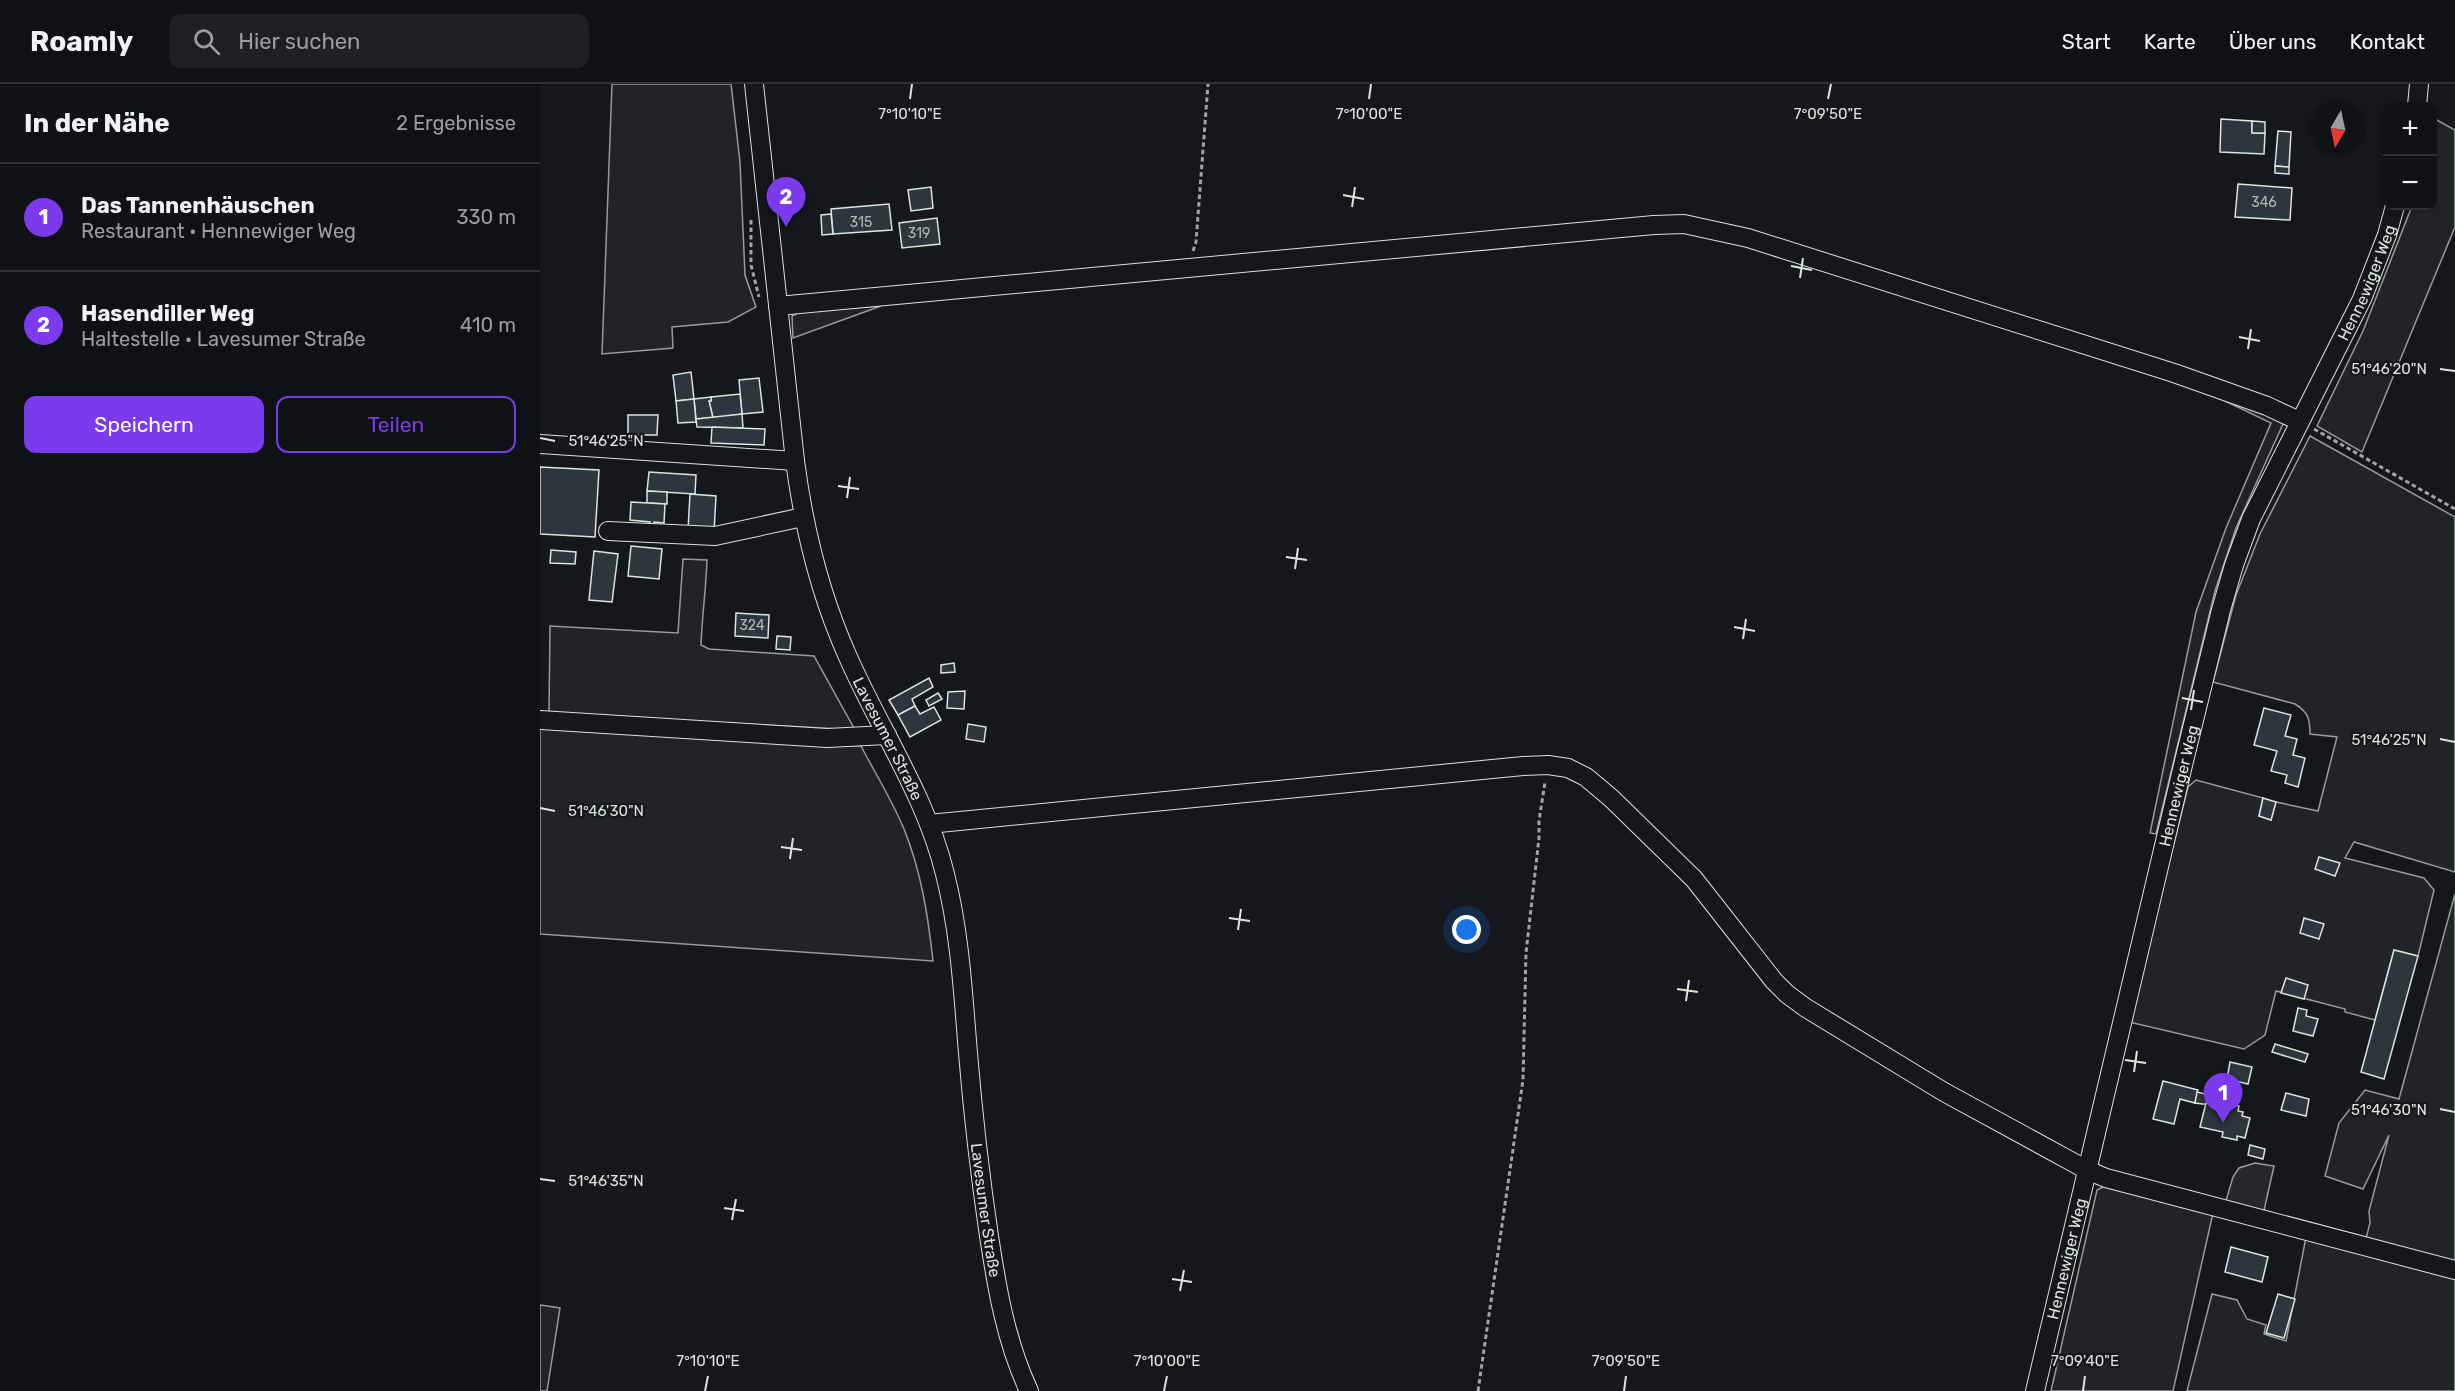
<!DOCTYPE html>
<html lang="de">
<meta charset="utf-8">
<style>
body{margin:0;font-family:Rubik,sans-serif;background:#1d2022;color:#f1f3f6}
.controls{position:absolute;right:18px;top:18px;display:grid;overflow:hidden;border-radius:12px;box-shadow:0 2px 4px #0004}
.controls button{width:54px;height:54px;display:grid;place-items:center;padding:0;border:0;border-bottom:2px solid #2f3234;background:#0f1215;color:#f1f3f6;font:30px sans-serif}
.compass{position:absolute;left:1771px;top:18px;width:54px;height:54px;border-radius:50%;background:#0f1215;box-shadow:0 2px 4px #0004;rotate:189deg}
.you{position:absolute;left:927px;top:846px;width:21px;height:21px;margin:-15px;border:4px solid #fff;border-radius:50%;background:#1a73e8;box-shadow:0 0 0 9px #1a73e833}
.badge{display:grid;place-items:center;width:39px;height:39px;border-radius:50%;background:#7c3aed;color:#fff;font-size:20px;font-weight:700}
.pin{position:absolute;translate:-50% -50px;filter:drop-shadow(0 2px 3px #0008)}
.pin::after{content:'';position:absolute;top:32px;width:21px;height:18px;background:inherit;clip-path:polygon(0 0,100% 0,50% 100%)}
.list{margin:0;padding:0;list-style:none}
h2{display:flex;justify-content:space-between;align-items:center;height:78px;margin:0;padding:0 24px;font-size:26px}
h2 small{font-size:20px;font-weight:400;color:#9b9ea0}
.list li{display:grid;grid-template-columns:39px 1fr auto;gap:18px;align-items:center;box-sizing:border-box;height:108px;padding:0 24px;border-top:2px solid #2f3234}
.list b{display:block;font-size:22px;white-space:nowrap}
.list p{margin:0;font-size:20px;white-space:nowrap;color:#9b9ea0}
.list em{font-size:20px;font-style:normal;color:#9b9ea0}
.actions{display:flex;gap:12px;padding:18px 24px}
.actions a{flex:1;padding:14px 0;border:2px solid #7c3aed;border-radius:12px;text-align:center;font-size:21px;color:#7c3aed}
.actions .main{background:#7c3aed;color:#fff}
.icon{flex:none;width:33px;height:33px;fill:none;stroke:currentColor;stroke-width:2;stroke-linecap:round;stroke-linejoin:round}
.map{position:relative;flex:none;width:1915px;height:1307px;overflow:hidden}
header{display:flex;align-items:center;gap:36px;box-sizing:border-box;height:84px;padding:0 30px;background:#0f1215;border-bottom:2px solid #2f3234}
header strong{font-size:28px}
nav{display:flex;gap:33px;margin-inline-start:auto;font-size:21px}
.search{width:420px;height:54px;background:#1d2022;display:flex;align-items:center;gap:15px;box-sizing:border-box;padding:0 21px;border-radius:12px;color:#9b9ea0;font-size:22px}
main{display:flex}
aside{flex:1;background:#0f1215}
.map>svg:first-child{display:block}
.green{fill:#202428;stroke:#939e99;stroke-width:1.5}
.parking{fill:#24282b;stroke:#939e99;stroke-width:1.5}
.building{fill:#2c363c;stroke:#d8e6dc;stroke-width:1.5}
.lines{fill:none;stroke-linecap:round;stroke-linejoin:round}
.minor-casing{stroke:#d8e6dc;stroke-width:20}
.path{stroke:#9da8a2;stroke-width:3;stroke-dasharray:4.5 3;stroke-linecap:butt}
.minor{stroke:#14181c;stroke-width:18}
.ticks{fill:none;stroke:#d8e6dc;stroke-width:2}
.labels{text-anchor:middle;stroke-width:4.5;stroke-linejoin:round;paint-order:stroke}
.number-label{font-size:14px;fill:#adbab4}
.street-label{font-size:16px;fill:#d8e6dc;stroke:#14181c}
.ticks-label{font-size:15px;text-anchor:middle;fill:#d8e6dc;stroke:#14181c;stroke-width:4.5;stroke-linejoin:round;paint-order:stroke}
</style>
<header>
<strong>Roamly</strong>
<div class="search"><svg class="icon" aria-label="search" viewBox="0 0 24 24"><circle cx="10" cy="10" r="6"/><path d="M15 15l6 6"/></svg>Hier suchen</div>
<nav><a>Start</a><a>Karte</a><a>Über uns</a><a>Kontakt</a></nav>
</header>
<main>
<aside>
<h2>In der Nähe<small>2 Ergebnisse</small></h2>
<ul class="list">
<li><span class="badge">1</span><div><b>Das Tannenhäuschen</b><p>Restaurant · Hennewiger Weg</p></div><em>330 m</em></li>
<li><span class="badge">2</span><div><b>Hasendiller Weg</b><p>Haltestelle · Lavesumer Straße</p></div><em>410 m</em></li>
</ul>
<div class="actions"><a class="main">Speichern</a><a>Teilen</a></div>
</aside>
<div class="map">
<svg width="1915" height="1307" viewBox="0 0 1915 1307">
<rect width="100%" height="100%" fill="#14181c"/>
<!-- green -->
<g class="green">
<polygon points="72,0 191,0 200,78 205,191 216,223 188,238 132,243 133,264 62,270"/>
<polygon points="1895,35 1915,46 1915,143 1822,368 1777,342 1823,247 1872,122 1892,122 1892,48"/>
<polygon points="341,222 253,254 252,232 262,227"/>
<polygon points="1677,313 1734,333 1743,340 1696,444 1675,507 1616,750 1610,749 1656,528 1686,444 1731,339"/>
<path d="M1770 352 1915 433V788L1814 758 1805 774 1884 794 1894 806 1878 872 1854 866 1835 936 1805 928V925L1736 907 1725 951 1704 965 1589 938 1648 703 1656 696 1723 714 1719 732 1731 736 1736 718 1778 727 1797 653 1770 650C1770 635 1768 628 1755 620L1673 598 1696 511 1720 450Z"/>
<path d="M143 475 167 476C166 505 162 532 161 561L169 565 274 572 315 646 9 629 10 542 138 549Z"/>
<path d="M0 643 321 662C335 689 352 716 364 745 381 787 388 831 393 877L0 850Z"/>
<polygon points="1915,810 1915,1182 1825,1158 1830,1139 1829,1127 1849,1051 1823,1105 1785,1092 1799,1039 1825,1006 1859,1015"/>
<polygon points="1565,1102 1673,1129 1633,1307 1511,1307 1557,1106"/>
<polygon points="1766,1153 1915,1195 1915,1307 1647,1307 1672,1210 1697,1216 1707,1235 1726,1241 1724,1250 1746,1257"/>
<polygon points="0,1221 20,1224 7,1307 0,1307"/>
</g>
<!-- parking -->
<polygon class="parking" points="1715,1079 1734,1082 1723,1131 1685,1120 1693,1093 1699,1084"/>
<!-- building -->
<g class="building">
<polygon points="1681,35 1712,37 1712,49 1725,49 1724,70 1680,68"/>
<polygon points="1712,37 1725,38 1725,49 1712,49"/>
<polygon points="1738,47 1751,48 1749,83 1735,82"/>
<polygon points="1735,82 1749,83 1749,90 1735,89"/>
<polygon points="1698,100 1752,104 1750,136 1695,133"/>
<polygon points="391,103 393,124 371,127 368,106"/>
<polygon points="349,120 352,146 293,150 291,125"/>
<polygon points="291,130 293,150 282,151 281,131"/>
<polygon points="397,134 400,160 362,164 359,139"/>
<polygon points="151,288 154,315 136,317 133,291"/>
<polygon points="219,294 223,328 202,330 199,296"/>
<polygon points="200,310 202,330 173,334 169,317 171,317 171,313"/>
<polygon points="171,313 171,317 169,317 173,334 156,335 154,315"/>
<polygon points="154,315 156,338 138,339 136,317"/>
<polygon points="202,330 203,344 157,343 156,335"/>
<polygon points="88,331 118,331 117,351 88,351"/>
<polygon points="172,343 225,345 224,361 171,359"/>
<polygon points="0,383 59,386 55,453 0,450"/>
<polygon points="109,388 156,391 155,410 107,407"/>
<polygon points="107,407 127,408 127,420 107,419"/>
<polygon points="150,410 176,412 174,448 148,446"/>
<polygon points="91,418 125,420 124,439 114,438 114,441 110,441 110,438 90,436"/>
<polygon points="91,462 122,465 119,495 88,492"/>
<polygon points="11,466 36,468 35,480 10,479"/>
<polygon points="54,467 78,470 72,518 49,516"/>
<polygon points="196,529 229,531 228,554 195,552"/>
<polygon points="237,552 251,553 250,566 236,565"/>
<polygon points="414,579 415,588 401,589 401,581"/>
<polygon points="389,594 393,603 372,615 375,622 358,631 349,616"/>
<polygon points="425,607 424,625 407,624 408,608"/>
<polygon points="398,609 402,615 389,622 386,616"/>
<polygon points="375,622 380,630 394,623 401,636 370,653 358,631"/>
<polygon points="1724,624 1751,631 1745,652 1757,655 1753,671 1765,674 1758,703 1745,699 1747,691 1731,687 1737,667 1714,661"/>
<polygon points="428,640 446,643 444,658 426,655"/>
<polygon points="1723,714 1736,718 1731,736 1719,732"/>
<polygon points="1779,773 1800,779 1795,792 1775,785"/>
<polygon points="1764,834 1784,840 1779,855 1760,849"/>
<polygon points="1854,866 1878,872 1844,995 1821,988"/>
<polygon points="1746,894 1768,901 1764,915 1741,909"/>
<polygon points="1758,924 1767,926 1766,932 1778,935 1773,952 1753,947"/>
<polygon points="1735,960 1768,970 1765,978 1732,968"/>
<polygon points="1690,978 1712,983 1708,1000 1687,995"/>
<polygon points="1623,997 1658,1006 1655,1019 1640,1015 1634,1040 1613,1035"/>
<polygon points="1657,1008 1681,1014 1679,1022 1655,1019"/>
<polygon points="1746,1009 1769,1015 1766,1032 1741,1026"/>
<polygon points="1666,1019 1691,1025 1692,1021 1699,1022 1698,1027 1703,1028 1702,1032 1710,1034 1705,1054 1697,1052 1697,1056 1682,1053 1683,1048 1660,1043"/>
<polygon points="1710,1061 1725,1065 1723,1075 1708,1071"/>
<polygon points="1691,1163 1728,1173 1722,1198 1685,1188"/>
<polygon points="1738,1210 1755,1215 1744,1254 1726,1249"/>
</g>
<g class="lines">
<defs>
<g id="minor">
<path id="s1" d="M214 0 255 377C264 445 280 511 308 573 340 646 386 712 405 790 420 849 423 909 428 969 433 1030 440 1091 449 1152 457 1205 466 1258 489 1307"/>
<polyline points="1877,22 1879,0"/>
<polyline points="238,222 1114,141 1144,140 1208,154 1634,289 1727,322 1759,337"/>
<polyline points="0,360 255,377"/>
<polyline points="68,447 175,452 263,433"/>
<polyline points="0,636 287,654 347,651"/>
<polyline points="389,740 983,682 1008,681 1028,684 1046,693 1071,714 1154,795 1234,897 1247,910 1266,924 1404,1008 1547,1086 1566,1094 1915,1186"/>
<path id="s2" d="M1495 1307 1644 677 1681 526 1694 481 1711 435 1822 215 1847 151 1855 122"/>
</g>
</defs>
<!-- minor casing -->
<use href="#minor" class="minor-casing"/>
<!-- path -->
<g class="path">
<polyline points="211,136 211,181 219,213"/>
<polyline points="653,167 656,158 668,0"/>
<polyline points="1774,345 1915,425"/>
<polyline points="938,1307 983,996 986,869 999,754 999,737 1005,698"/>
</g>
<!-- minor -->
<use href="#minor" class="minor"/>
</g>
<!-- ticks -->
<path class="ticks" d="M370 15 372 0M829 15 831 0M1288 15 1291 0M803 111 824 115M812 123 815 103M1251 182 1272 186M1260 194 1263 174M1699 253 1720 257M1708 265 1711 245M1900 285 1915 287M0 354 15 357M298 402 319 405M307 414 310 393M746 473 767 476M755 485 758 464M1194 543 1215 547M1203 555 1206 535M1642 614 1663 618M1651 626 1654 606M1900 655 1915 658M0 724 15 727M241 763 262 766M250 775 253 754M689 834 710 837M698 846 701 825M1137 905 1158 908M1146 917 1149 896M1585 976 1606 979M1594 988 1597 967M1900 1025 1915 1028M0 1095 15 1097M184 1124 204 1127M192 1136 196 1115M632 1195 652 1198M640 1207 644 1186M165 1307 168 1292M624 1307 627 1292M1084 1307 1086 1292M1543 1307 1545 1292"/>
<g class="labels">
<!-- number labels -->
<g class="number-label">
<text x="1724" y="123">346</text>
<text x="321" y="143">315</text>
<text x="379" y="154">319</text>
<text x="212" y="546">324</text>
</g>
<!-- street labels -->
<g class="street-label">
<text dy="6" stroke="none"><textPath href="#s2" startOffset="1162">Hennewiger Weg</textPath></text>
<text dy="6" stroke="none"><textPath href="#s1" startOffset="674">Lavesumer Straße</textPath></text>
<text dy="6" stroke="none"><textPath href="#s2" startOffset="622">Hennewiger Weg</textPath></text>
<text dy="6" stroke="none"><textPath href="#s1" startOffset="1160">Lavesumer Straße</textPath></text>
<text dy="6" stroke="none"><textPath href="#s2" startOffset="136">Hennewiger Weg</textPath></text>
</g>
</g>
<g class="ticks-label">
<text x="370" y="35">7°10'10"E</text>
<text x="829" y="35">7°10'00"E</text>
<text x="1288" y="35">7°09'50"E</text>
<text x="1849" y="290">51°46'20"N</text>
<text x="66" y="362">51°46'25"N</text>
<text x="1849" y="661">51°46'25"N</text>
<text x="66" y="732">51°46'30"N</text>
<text x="1849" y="1031">51°46'30"N</text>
<text x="66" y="1102">51°46'35"N</text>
<text x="168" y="1282">7°10'10"E</text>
<text x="627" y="1282">7°10'00"E</text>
<text x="1086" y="1282">7°09'50"E</text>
<text x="1545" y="1282">7°09'40"E</text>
</g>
</svg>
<div class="controls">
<button>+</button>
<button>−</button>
</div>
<svg class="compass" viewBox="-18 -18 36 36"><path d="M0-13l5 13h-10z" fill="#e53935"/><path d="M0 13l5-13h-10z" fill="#9b9ea0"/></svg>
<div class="you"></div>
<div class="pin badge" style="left:1683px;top:1039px">1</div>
<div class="pin badge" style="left:246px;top:143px">2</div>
</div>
</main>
